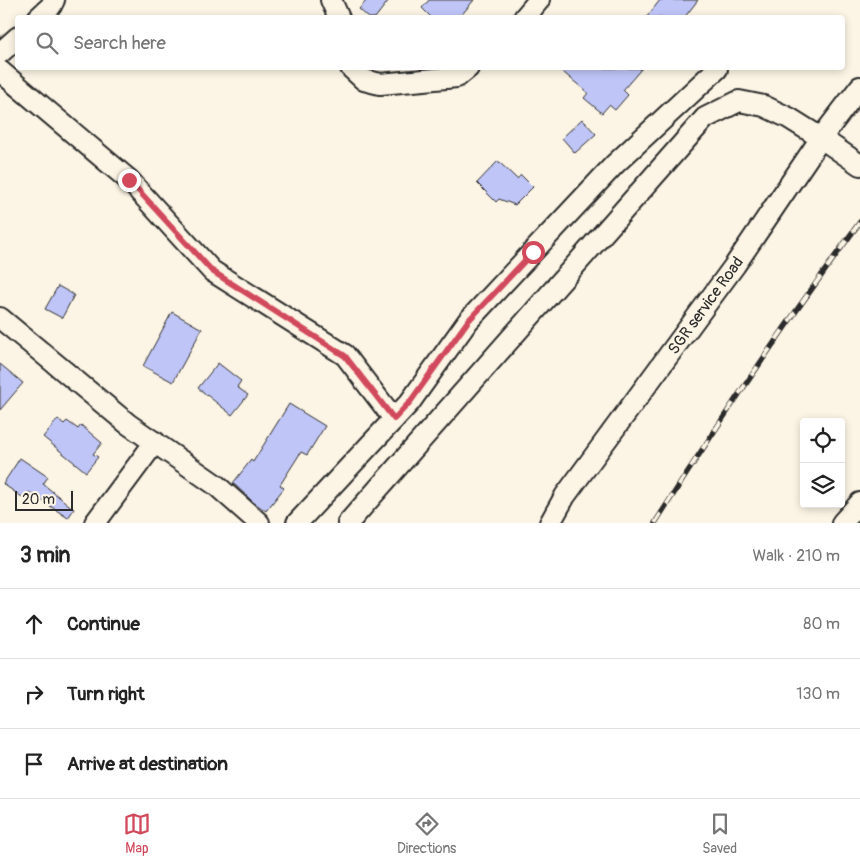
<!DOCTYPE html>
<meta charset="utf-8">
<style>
body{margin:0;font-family:Pangolin,sans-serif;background:#f2f2f2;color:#222}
.controls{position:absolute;right:15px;bottom:15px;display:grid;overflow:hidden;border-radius:5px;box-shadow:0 2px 8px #0003}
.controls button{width:45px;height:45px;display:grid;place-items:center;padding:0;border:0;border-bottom:1px solid #e0e0e0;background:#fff;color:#222;font:25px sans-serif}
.scale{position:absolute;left:15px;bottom:12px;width:58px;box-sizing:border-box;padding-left:5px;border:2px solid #2b2b2b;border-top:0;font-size:14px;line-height:18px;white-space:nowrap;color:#2b2b2b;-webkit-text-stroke:4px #fcf5e5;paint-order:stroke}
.stop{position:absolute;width:15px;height:15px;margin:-11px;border:4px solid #d1495b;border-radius:50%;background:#fff}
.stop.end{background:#d1495b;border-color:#fff;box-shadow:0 1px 5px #0008}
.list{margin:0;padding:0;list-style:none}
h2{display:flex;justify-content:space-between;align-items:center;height:65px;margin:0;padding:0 20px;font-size:21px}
h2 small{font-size:16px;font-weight:400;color:#767676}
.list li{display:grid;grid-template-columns:32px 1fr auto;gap:15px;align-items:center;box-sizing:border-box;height:70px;padding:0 20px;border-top:1px solid #e0e0e0}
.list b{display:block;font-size:19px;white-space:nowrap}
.list em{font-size:16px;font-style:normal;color:#767676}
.icon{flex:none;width:28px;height:28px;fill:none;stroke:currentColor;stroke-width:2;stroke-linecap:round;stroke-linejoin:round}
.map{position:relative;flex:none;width:860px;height:523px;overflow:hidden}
.search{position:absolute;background:#fff;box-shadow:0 2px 8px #0003;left:15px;right:15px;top:15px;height:55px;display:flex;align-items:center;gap:12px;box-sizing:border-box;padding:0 18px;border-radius:5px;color:#767676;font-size:19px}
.sheet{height:275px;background:#fff}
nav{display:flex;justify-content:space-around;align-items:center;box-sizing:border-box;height:70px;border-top:1px solid #e0e0e0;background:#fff;font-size:14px;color:#767676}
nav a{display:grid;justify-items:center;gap:2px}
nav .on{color:#d1495b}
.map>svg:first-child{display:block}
.building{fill:#bfc5f7;stroke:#2b2b2b}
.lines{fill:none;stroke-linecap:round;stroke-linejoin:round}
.street-casing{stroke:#2b2b2b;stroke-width:24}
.street{stroke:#fcf5e5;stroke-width:20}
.rail-casing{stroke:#2b2b2b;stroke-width:5.5}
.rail{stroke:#fcf5e5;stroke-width:4;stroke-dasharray:11;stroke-linecap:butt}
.route{stroke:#d1495b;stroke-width:6}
.labels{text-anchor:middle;stroke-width:4;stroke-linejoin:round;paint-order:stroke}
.street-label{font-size:16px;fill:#2b2b2b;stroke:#fcf5e5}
</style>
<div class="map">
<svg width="860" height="523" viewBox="0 0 860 523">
<rect width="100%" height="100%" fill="#fcf5e5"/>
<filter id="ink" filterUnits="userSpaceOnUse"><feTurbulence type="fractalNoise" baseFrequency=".02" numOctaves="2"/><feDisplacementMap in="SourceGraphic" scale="10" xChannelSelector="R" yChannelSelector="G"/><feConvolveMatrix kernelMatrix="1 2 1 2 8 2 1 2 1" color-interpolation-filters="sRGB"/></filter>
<g filter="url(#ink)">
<!-- building -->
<g class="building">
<polygon points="367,0 389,0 375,18 369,18 359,9"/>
<polygon points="429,0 474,0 459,18 432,18 422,8"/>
<polygon points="660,0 698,0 684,18 646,18"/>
<polygon points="558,68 642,68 623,90 628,95 615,110 609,105 602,113 584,98 588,93"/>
<polygon points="582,119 596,134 575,153 562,138"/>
<polygon points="498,161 517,179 521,175 533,187 515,205 499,199 496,202 477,183"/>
<polygon points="58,286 74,295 62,318 45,309"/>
<polygon points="172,312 202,329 173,382 143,366"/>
<polygon points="218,363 241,381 237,387 248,395 232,415 198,388"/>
<polygon points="0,364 23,383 0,410"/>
<polygon points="289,404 325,426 307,455 301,452 280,485 284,488 266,511 253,502 233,483 251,460 253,462"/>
<polygon points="58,419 64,424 67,421 78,429 81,425 102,443 93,454 98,457 86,472 43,437"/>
<polygon points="20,458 48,477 43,484 74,509 68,518 29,492 25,499 3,484"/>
</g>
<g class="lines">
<defs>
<g id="street">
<polyline points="331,0 339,18"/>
<polyline points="38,18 51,6 54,0"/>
<polyline points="524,18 539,0"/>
<polyline points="0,53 18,37"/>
<polyline points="351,68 364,80 380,84 457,77 468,68"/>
<polyline points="0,71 129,180 212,271 345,355 394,419"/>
<polyline points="0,318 128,424 216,485 259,523"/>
<polyline points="95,523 155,442"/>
<polyline points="297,523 410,402 468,321 615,164 717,69"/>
<polyline points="348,523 705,118 739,101 764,106 789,118 821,138 860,165"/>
<polyline points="550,523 565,496 735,265 821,138 860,87"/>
<polyline points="842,523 860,503"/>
</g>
</defs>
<!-- street casing -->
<use href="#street" class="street-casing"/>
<!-- street -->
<use href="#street" class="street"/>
<defs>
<path id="rail" d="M655 523C720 420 788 320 860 222"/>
</defs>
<!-- rail casing -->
<use href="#rail" class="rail-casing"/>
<!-- rail -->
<use href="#rail" class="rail"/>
</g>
</g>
<g class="lines" filter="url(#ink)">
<!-- route -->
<polyline class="route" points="129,180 212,271 345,356 394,419 410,402 468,321 533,252"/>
</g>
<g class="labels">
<!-- street labels -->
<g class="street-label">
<text transform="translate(705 305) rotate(-54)" y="6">SGR service Road</text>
</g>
</g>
</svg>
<div class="controls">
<button><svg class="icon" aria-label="locate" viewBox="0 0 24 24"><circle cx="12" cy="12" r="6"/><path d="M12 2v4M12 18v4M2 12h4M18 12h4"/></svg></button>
<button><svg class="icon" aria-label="layers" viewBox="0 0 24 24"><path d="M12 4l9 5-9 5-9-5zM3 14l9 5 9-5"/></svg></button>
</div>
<div class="scale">20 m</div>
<div class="stop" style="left:533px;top:252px"></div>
<div class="stop end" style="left:129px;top:180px"></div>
<div class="search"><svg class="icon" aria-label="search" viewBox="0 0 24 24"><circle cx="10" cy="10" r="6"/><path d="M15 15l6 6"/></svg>Search here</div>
</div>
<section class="sheet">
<h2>3 min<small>Walk · 210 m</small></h2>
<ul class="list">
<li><svg class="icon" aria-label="ahead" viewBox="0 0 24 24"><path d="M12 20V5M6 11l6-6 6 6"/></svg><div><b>Continue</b></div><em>80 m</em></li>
<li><svg class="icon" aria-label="right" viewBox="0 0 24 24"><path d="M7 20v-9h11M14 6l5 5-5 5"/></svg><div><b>Turn right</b></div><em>130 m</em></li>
<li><svg class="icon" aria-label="arrive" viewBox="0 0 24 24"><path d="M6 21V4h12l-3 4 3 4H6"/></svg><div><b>Arrive at destination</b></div></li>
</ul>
</section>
<nav>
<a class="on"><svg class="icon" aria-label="map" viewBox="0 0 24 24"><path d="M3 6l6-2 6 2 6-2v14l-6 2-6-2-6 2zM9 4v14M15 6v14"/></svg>Map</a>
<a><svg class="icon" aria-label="directions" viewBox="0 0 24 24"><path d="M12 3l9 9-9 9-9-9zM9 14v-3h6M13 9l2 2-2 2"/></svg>Directions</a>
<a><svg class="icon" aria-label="saved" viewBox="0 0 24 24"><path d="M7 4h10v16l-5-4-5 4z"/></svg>Saved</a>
</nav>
